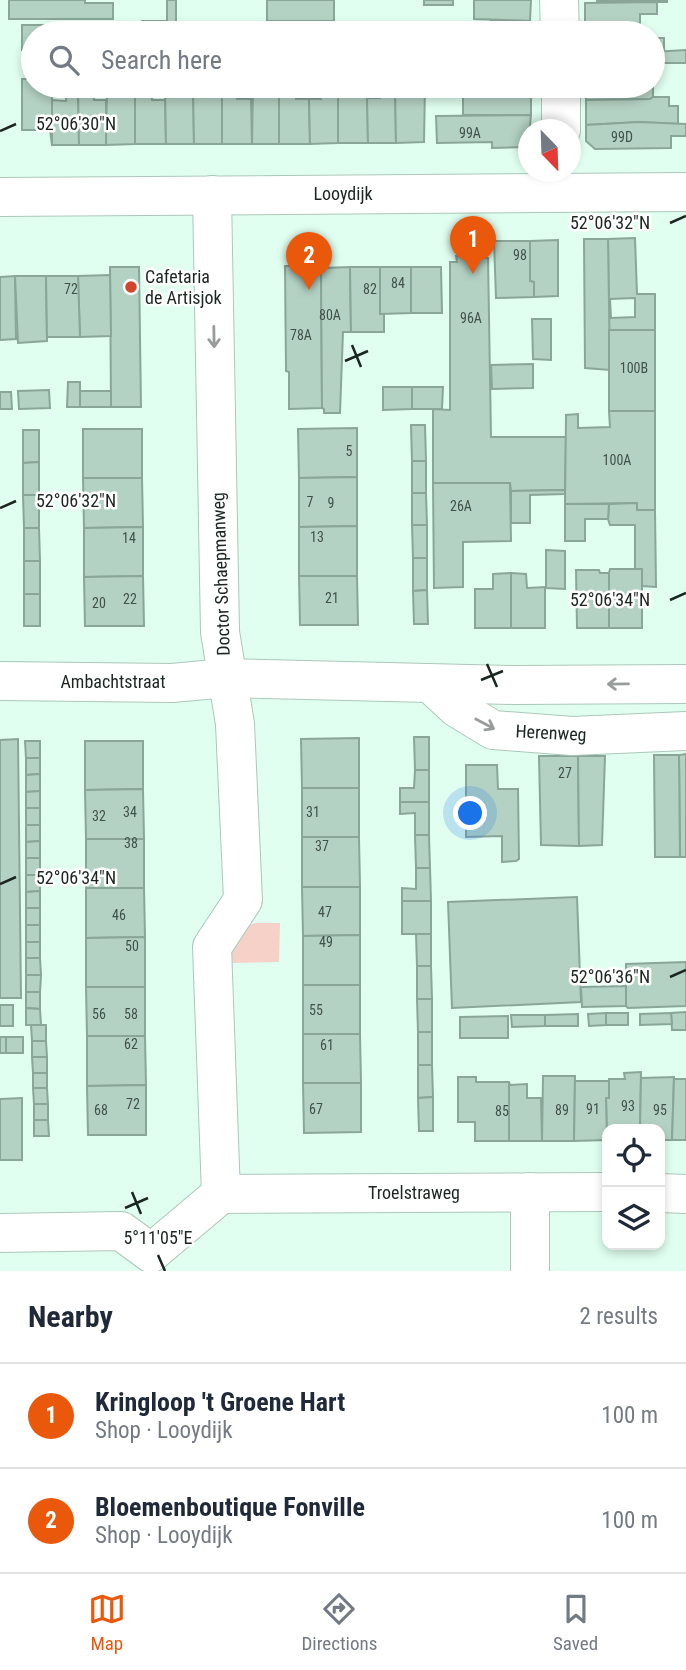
<!DOCTYPE html>
<meta charset="utf-8">
<style>
body{margin:0;font-family:"Roboto Condensed",sans-serif;background:#f6f6f7;color:#1f2937}
.controls{position:absolute;right:21px;bottom:21px;display:grid;overflow:hidden;border-radius:14px;box-shadow:0 4px 10px #0003}
.controls button{width:63px;height:63px;display:grid;place-items:center;padding:0;border:0;border-bottom:2px solid #e0e1e3;background:#fff;color:#1f2937;font:35px sans-serif}
.compass{position:absolute;left:518px;top:119px;width:63px;height:63px;border-radius:50%;background:#fff;box-shadow:0 4px 10px #0003;rotate:157deg}
.you{position:absolute;left:471px;top:814px;width:24px;height:24px;margin:-18px;border:5px solid #fff;border-radius:50%;background:#1a73e8;box-shadow:0 0 0 10px #1a73e833}
.badge{display:grid;place-items:center;width:46px;height:46px;border-radius:50%;background:#ea580c;color:#fff;font-size:23px;font-weight:700}
.pin{position:absolute;translate:-50% -58px;filter:drop-shadow(0 2px 4px #0008)}
.pin::after{content:'';position:absolute;top:37px;width:24px;height:21px;background:inherit;clip-path:polygon(0 0,100% 0,50% 100%)}
.list{margin:0;padding:0;list-style:none}
h2{display:flex;justify-content:space-between;align-items:center;height:91px;margin:0;padding:0 28px;font-size:30px}
h2 small{font-size:23px;font-weight:400;color:#747a83}
.list li{display:grid;grid-template-columns:46px 1fr auto;gap:21px;align-items:center;box-sizing:border-box;height:105px;padding:0 28px;border-top:2px solid #e0e1e3}
.list b{display:block;font-size:26px;white-space:nowrap}
.list p{margin:0;font-size:23px;white-space:nowrap;color:#747a83}
.list em{font-size:23px;font-style:normal;color:#747a83}
.icon{flex:none;width:38px;height:38px;fill:none;stroke:currentColor;stroke-width:2;stroke-linecap:round;stroke-linejoin:round}
.map{position:relative;flex:none;width:686px;height:1271px;overflow:hidden}
.search{position:absolute;background:#fff;box-shadow:0 4px 10px #0003;left:21px;right:21px;top:21px;height:77px;display:flex;align-items:center;gap:18px;box-sizing:border-box;padding:0 24px;border-radius:38px;color:#747a83;font-size:26px}
.sheet{height:301px;background:#fff}
nav{display:flex;justify-content:space-around;align-items:center;box-sizing:border-box;height:98px;border-top:2px solid #e0e1e3;background:#fff;font-size:19px;color:#747a83}
nav a{display:grid;justify-items:center;gap:4px}
nav .on{color:#ea580c}
.map>svg:first-child{display:block}
.green{fill:#f5d1c8}
.building{fill:#b4d2c4;stroke:#89a698;stroke-width:2;fill-rule:evenodd}
.lines{fill:none;stroke-linecap:round;stroke-linejoin:round}
.street-casing{stroke:#abc8ba;stroke-width:40}
.street{stroke:#fff;stroke-width:38}
.oneway{stroke:#989d9b}
.ticks{fill:none;stroke:#1b2621;stroke-width:2.5}
.poi-dot{fill:#d0452b;stroke:#fff;stroke-width:2.5}
.labels{text-anchor:middle;stroke-width:5;stroke-linejoin:round;paint-order:stroke}
.number-label{font-size:14px;fill:#41514a}
.street-label{font-size:18px;fill:#1b2621;stroke:#fff}
.poi-label{font-size:18px;fill:#1b2621;stroke:#fff;text-anchor:start}
.ticks-label{font-size:18px;text-anchor:middle;fill:#1b2621;stroke:#fff;stroke-width:5;stroke-linejoin:round;paint-order:stroke}
</style>
<div class="map">
<svg width="686" height="1271" viewBox="0 0 686 1271">
<rect width="100%" height="100%" fill="#e0fff0"/>
<!-- green -->
<path class="green" d="M255 923H280L279 962 230 963C231 938 230 932 255 923Z"/>
<!-- building -->
<g class="building">
<polygon points="9,0 85,0 85,3 113,3 113,19 9,19"/>
<rect x="167" y="0" width="9" height="22"/>
<rect x="267" y="0" width="67" height="21"/>
<rect x="424" y="0" width="29" height="5"/>
<polygon points="474,0 531,0 530,21 474,19"/>
<rect x="597" y="0" width="70" height="2"/>
<polygon points="657,2 657,14 640,14 640,27 585,27 585,3"/>
<polygon points="491,20 530,21 531,33 491,33"/>
<polygon points="142,21 167,21 166,33 142,33"/>
<rect x="166" y="22" width="27" height="11"/>
<rect x="193" y="22" width="28" height="11"/>
<polygon points="22,25 52,25 51,33 33,33 33,50 22,50"/>
<polygon points="106,25 106,33 91,33 91,26"/>
<polygon points="585,27 640,27 640,33 586,33"/>
<polygon points="426,29 426,33 394,33 394,30"/>
<rect x="366" y="30" width="28" height="3"/>
<rect x="653" y="38" width="11" height="14"/>
<polygon points="686,50 686,63 655,63 655,74 653,74 653,52"/>
<polygon points="22,79 33,79 33,86 52,86 52,145 50,130 22,130"/>
<polygon points="653,83 653,97 650,99 586,100 586,86 653,86"/>
<polygon points="66,86 78,86 79,145 52,145 52,100 66,101"/>
<polygon points="78,86 94,86 94,100 106,100 106,145 79,145"/>
<polygon points="107,86 135,86 135,144 106,145"/>
<polygon points="135,86 151,86 152,100 165,100 166,144 135,144"/>
<polygon points="165,86 193,86 194,144 166,144"/>
<polygon points="193,86 222,86 222,144 194,144"/>
<polygon points="222,86 237,86 237,99 251,99 252,144 222,144"/>
<polygon points="253,86 279,86 279,144 252,144"/>
<polygon points="279,86 296,86 296,99 309,99 310,144 279,144"/>
<polygon points="321,86 338,86 338,143 310,144 309,99 321,99"/>
<polygon points="338,86 367,86 368,143 338,143"/>
<polygon points="380,86 395,86 396,143 368,143 367,98 380,98"/>
<polygon points="395,86 425,86 424,142 396,143"/>
<polygon points="437,86 531,86 531,115 463,115 463,95 437,95"/>
<polygon points="653,97 669,97 669,106 678,106 678,124 639,122 586,125 586,100 650,99"/>
<polygon points="531,115 528,147 492,148 492,142 437,143 436,116"/>
<polygon points="639,122 686,124 686,136 671,136 671,148 595,149 586,141 586,125"/>
<path d="M635 238 637 294H655V330H609L608 239ZM635 298V317L611 318 610 299Z"/>
<polygon points="584,239 608,239 610,370 585,368"/>
<polygon points="558,240 558,296 534,297 534,282 530,281 530,241"/>
<polygon points="494,241 530,241 530,281 534,282 534,297 496,298"/>
<polygon points="456,256 488,258 491,437 566,437 565,490 511,491 510,483 433,483 433,409 450,410 450,262 457,262"/>
<polygon points="285,266 321,266 322,408 289,409 289,372 286,371"/>
<polygon points="110,267 139,267 141,407 111,407"/>
<polygon points="350,267 351,332 343,332 340,413 324,413 324,409 322,408 321,268"/>
<polygon points="350,267 380,267 380,314 384,314 384,332 351,332"/>
<polygon points="380,267 411,267 411,313 380,314"/>
<polygon points="411,267 441,267 442,313 411,313"/>
<polygon points="110,275 111,336 80,337 78,276"/>
<polygon points="15,276 16,339 0,340 0,277"/>
<polygon points="15,276 46,276 47,341 18,343"/>
<polygon points="46,276 78,276 80,337 47,337"/>
<polygon points="532,319 551,319 551,360 533,359"/>
<rect x="609" y="330" width="46" height="81"/>
<polygon points="533,364 533,388 492,389 491,365"/>
<polygon points="68,382 80,382 80,407 67,407"/>
<polygon points="383,387 412,387 412,409 383,410"/>
<polygon points="412,387 443,387 442,409 412,409"/>
<polygon points="49,390 50,408 19,409 18,391"/>
<rect x="80" y="391" width="31" height="16"/>
<polygon points="0,392 11,392 12,409 0,409"/>
<polygon points="609,411 655,411 655,510 637,510 637,503 565,504 566,415 578,414 578,428 610,427"/>
<polygon points="411,425 425,425 426,461 412,461"/>
<polygon points="357,428 357,477 299,478 298,429"/>
<rect x="83" y="429" width="59" height="49"/>
<polygon points="23,430 39,430 39,462 23,463"/>
<rect x="412" y="461" width="14" height="32"/>
<polygon points="39,462 39,495 23,495 23,463"/>
<polygon points="357,477 357,526 299,527 299,478"/>
<polygon points="83,478 142,478 143,527 84,528"/>
<polygon points="433,483 510,483 511,541 463,542 463,587 434,588"/>
<polygon points="565,490 565,494 530,495 530,523 511,523 511,491"/>
<polygon points="412,493 426,493 427,525 412,525"/>
<polygon points="23,495 39,495 39,528 24,528"/>
<polygon points="637,503 637,510 655,510 656,587 642,586 642,569 635,569 635,525 610,525 608,519 609,504"/>
<polygon points="565,504 609,504 608,519 585,519 585,541 565,541"/>
<polygon points="412,525 427,525 427,558 413,558"/>
<polygon points="357,526 357,576 299,576 299,527"/>
<polygon points="143,527 143,576 84,577 84,528"/>
<polygon points="24,528 39,528 40,561 24,561"/>
<polygon points="546,550 565,551 565,589 546,588"/>
<polygon points="413,558 427,558 427,590 413,591"/>
<rect x="24" y="561" width="16" height="33"/>
<polygon points="610,569 642,569 642,628 609,628 609,573"/>
<polygon points="576,570 599,570 600,573 609,573 609,628 577,628"/>
<polygon points="511,573 526,574 527,588 545,587 545,628 511,628"/>
<polygon points="511,573 511,628 475,628 475,589 493,589 493,574"/>
<polygon points="143,576 144,626 85,626 84,577"/>
<polygon points="299,576 357,576 358,625 300,625"/>
<polygon points="427,590 428,624 414,624 413,591"/>
<rect x="24" y="594" width="16" height="32"/>
<polygon points="414,737 429,737 429,770 415,770"/>
<polygon points="359,738 359,788 302,788 301,739"/>
<polygon points="18,739 21,998 0,998 0,740"/>
<polygon points="25,741 40,741 40,758 26,758"/>
<polygon points="85,741 143,741 143,789 85,790"/>
<polygon points="686,754 686,857 680,857 679,755"/>
<polygon points="654,755 679,755 680,857 655,857"/>
<polygon points="539,756 578,756 579,846 541,845"/>
<polygon points="578,756 605,756 602,845 579,846"/>
<polygon points="26,758 40,758 40,774 26,775"/>
<polygon points="466,765 497,765 498,789 518,789 519,859 516,861 502,862 502,836 466,837"/>
<polygon points="415,770 429,770 429,802 400,802 400,788 414,788"/>
<polygon points="40,774 40,791 26,792 26,775"/>
<rect x="302" y="788" width="57" height="49"/>
<polygon points="143,789 144,839 86,839 85,790"/>
<polygon points="40,791 40,808 26,808 26,792"/>
<polygon points="400,802 429,802 429,835 415,835 415,813 400,814"/>
<rect x="26" y="808" width="14" height="17"/>
<polygon points="26,825 40,825 40,841 26,842"/>
<polygon points="415,835 429,835 430,868 416,868"/>
<polygon points="302,837 359,837 360,887 302,887"/>
<rect x="86" y="839" width="58" height="49"/>
<polygon points="40,841 40,858 26,858 26,842"/>
<rect x="26" y="858" width="14" height="17"/>
<polygon points="416,868 430,868 431,901 402,901 402,888 416,889"/>
<polygon points="26,875 40,875 40,891 26,892"/>
<polygon points="302,887 360,887 360,935 303,936"/>
<polygon points="86,888 144,888 145,937 86,938"/>
<polygon points="40,891 40,908 26,908 26,892"/>
<polygon points="577,897 581,1002 452,1008 448,902"/>
<rect x="402" y="901" width="29" height="33"/>
<rect x="26" y="908" width="14" height="17"/>
<rect x="26" y="925" width="14" height="17"/>
<polygon points="416,934 431,934 431,966 417,966"/>
<polygon points="360,935 360,985 303,985 303,936"/>
<polygon points="145,937 145,987 86,987 86,938"/>
<rect x="26" y="942" width="14" height="16"/>
<polygon points="26,958 40,958 41,975 26,975"/>
<polygon points="686,962 686,1006 628,1008 626,1006 626,964"/>
<polygon points="417,966 431,966 432,999 417,999"/>
<polygon points="26,975 41,975 40,992 26,992"/>
<rect x="303" y="985" width="57" height="49"/>
<polygon points="626,986 626,1006 582,1007 581,987"/>
<polygon points="86,987 145,987 145,1036 87,1036"/>
<polygon points="26,992 40,992 40,1009 26,1008"/>
<polygon points="417,999 432,999 432,1032 418,1032"/>
<rect x="0" y="1005" width="13" height="21"/>
<polygon points="26,1008 40,1009 41,1025 26,1025"/>
<polygon points="686,1012 686,1030 672,1030 671,1013"/>
<polygon points="606,1013 606,1025 589,1026 588,1014"/>
<rect x="606" y="1013" width="22" height="12"/>
<polygon points="671,1013 672,1024 640,1025 640,1014"/>
<polygon points="578,1014 578,1026 545,1026 545,1015"/>
<polygon points="511,1015 545,1015 545,1026 512,1027"/>
<polygon points="508,1016 508,1038 460,1038 460,1017"/>
<polygon points="31,1025 46,1025 46,1041 32,1041"/>
<rect x="418" y="1032" width="14" height="33"/>
<polygon points="303,1034 360,1034 361,1083 303,1083"/>
<polygon points="87,1036 145,1036 146,1085 87,1086"/>
<rect x="0" y="1037" width="6" height="16"/>
<rect x="6" y="1037" width="17" height="16"/>
<polygon points="32,1041 46,1041 47,1057 32,1057"/>
<polygon points="32,1057 47,1057 47,1073 33,1073"/>
<polygon points="418,1065 432,1065 433,1097 418,1098"/>
<polygon points="641,1072 640,1129 607,1129 607,1140 606,1098 609,1098 609,1079 625,1079 624,1073"/>
<rect x="33" y="1073" width="14" height="15"/>
<polygon points="543,1076 575,1076 574,1141 542,1141"/>
<polygon points="458,1077 476,1077 476,1082 509,1082 509,1141 475,1141 475,1122 458,1122"/>
<polygon points="674,1077 672,1140 660,1140 660,1129 640,1129 641,1078"/>
<polygon points="674,1079 686,1079 686,1140 672,1140"/>
<polygon points="575,1081 609,1081 609,1098 606,1098 607,1140 574,1141"/>
<polygon points="509,1082 510,1085 527,1084 527,1098 541,1098 542,1141 509,1141"/>
<polygon points="303,1083 361,1083 361,1132 304,1133"/>
<polygon points="146,1085 146,1135 88,1135 87,1086"/>
<polygon points="33,1088 47,1088 48,1104 34,1104"/>
<polygon points="433,1097 433,1131 419,1131 418,1098"/>
<polygon points="22,1098 22,1160 0,1160 0,1099"/>
<rect x="34" y="1104" width="14" height="16"/>
<polygon points="34,1120 48,1120 49,1136 34,1136"/>
</g>
<g class="lines">
<defs>
<g id="street">
<polyline points="559,0 560,33"/>
<polyline points="561,86 561,130"/>
<polyline points="212,195 220,632 235,724 243,900 212,947 221,1194"/>
<polyline points="0,197 686,192"/>
<polyline points="0,681 172,683 226,678 514,685 686,684"/>
<polyline points="431,684 457,708 493,730 572,736 686,731"/>
<polyline points="660,1193 686,1194"/>
<polyline points="221,1194 607,1192"/>
<polyline points="0,1233 121,1231 151,1253"/>
<polyline points="151,1253 221,1194"/>
<polyline points="530,1271 530,1192"/>
</g>
</defs>
<!-- street casing -->
<use href="#street" class="street-casing"/>
<!-- street -->
<use href="#street" class="street"/>
</g>
<!-- one-way arrows -->
<defs><path id="oneway-shaft" d="M-6 0H5M1.5-3L5.5 0L1.5 3" fill="none" stroke-width="1.6" stroke-linecap="round" stroke-linejoin="round" transform="scale(1.75)"/></defs>
<g class="oneway">
<use href="#oneway-shaft" transform="translate(214 337) rotate(89)"/>
<use href="#oneway-shaft" transform="translate(618 684) rotate(179)"/>
<use href="#oneway-shaft" transform="translate(485 724) rotate(28)"/>
</g>
<!-- ticks -->
<path class="ticks" d="M0 131 16 124M670 223 686 216M352 345 361 367M345 361 368 351M0 508 16 501M670 600 686 593M487 664 497 687M481 680 503 671M0 884 16 877M670 977 686 970M132 1192 141 1214M125 1208 148 1198M158 1255 165 1271"/>
<!-- markers -->
<circle class="poi-dot" cx="131" cy="287" r="7"/>
<g class="labels">
<!-- number labels -->
<g class="number-label">
<text x="470" y="138">99A</text>
<text x="622" y="142">99D</text>
<text x="520" y="260">98</text>
<text x="398" y="288">84</text>
<text x="71" y="294">72</text>
<text x="370" y="294">82</text>
<text x="330" y="320">80A</text>
<text x="471" y="323">96A</text>
<text x="301" y="340">78A</text>
<text x="634" y="373">100B</text>
<text x="349" y="456">5</text>
<text x="617" y="465">100A</text>
<text x="310" y="507">7</text>
<text x="331" y="508">9</text>
<text x="461" y="511">26A</text>
<text x="317" y="542">13</text>
<text x="129" y="543">14</text>
<text x="332" y="603">21</text>
<text x="130" y="604">22</text>
<text x="99" y="608">20</text>
<text x="565" y="778">27</text>
<text x="130" y="817">34</text>
<text x="313" y="817">31</text>
<text x="99" y="821">32</text>
<text x="131" y="848">38</text>
<text x="322" y="851">37</text>
<text x="325" y="917">47</text>
<text x="119" y="920">46</text>
<text x="326" y="947">49</text>
<text x="132" y="951">50</text>
<text x="316" y="1015">55</text>
<text x="99" y="1019">56</text>
<text x="131" y="1019">58</text>
<text x="131" y="1049">62</text>
<text x="327" y="1050">61</text>
<text x="133" y="1109">72</text>
<text x="628" y="1111">93</text>
<text x="316" y="1114">67</text>
<text x="593" y="1114">91</text>
<text x="101" y="1115">68</text>
<text x="562" y="1115">89</text>
<text x="660" y="1115">95</text>
<text x="502" y="1116">85</text>
</g>
<!-- street labels -->
<g class="street-label">
<text x="343" y="200">Looydijk</text>
<text transform="translate(221 574) rotate(-92)" y="6">Doctor Schaepmanweg</text>
<text x="113" y="688">Ambachtstraat</text>
<text transform="translate(551 733) rotate(3)" y="6">Herenweg</text>
<text x="414" y="1199">Troelstraweg</text>
</g>
<!-- poi labels -->
<g class="poi-label">
<text x="145" y="283">Cafetaria<tspan x="145" dy="21">de Artisjok</tspan></text>
</g>
</g>
<g class="ticks-label">
<text x="76" y="130">52°06'30"N</text>
<text x="610" y="229">52°06'32"N</text>
<text x="76" y="507">52°06'32"N</text>
<text x="610" y="606">52°06'34"N</text>
<text x="76" y="884">52°06'34"N</text>
<text x="610" y="983">52°06'36"N</text>
<text x="158" y="1244">5°11'05"E</text>
</g>
</svg>
<div class="controls">
<button><svg class="icon" aria-label="locate" viewBox="0 0 24 24"><circle cx="12" cy="12" r="6"/><path d="M12 2v4M12 18v4M2 12h4M18 12h4"/></svg></button>
<button><svg class="icon" aria-label="layers" viewBox="0 0 24 24"><path d="M12 4l9 5-9 5-9-5zM3 14l9 5 9-5"/></svg></button>
</div>
<svg class="compass" viewBox="-18 -18 36 36"><path d="M0-13l5 13h-10z" fill="#e53935"/><path d="M0 13l5-13h-10z" fill="#747a83"/></svg>
<div class="you"></div>
<div class="pin badge" style="left:473px;top:274px">1</div>
<div class="pin badge" style="left:309px;top:290px">2</div>
<div class="search"><svg class="icon" aria-label="search" viewBox="0 0 24 24"><circle cx="10" cy="10" r="6"/><path d="M15 15l6 6"/></svg>Search here</div>
</div>
<section class="sheet">
<h2>Nearby<small>2 results</small></h2>
<ul class="list">
<li><span class="badge">1</span><div><b>Kringloop 't Groene Hart</b><p>Shop · Looydijk</p></div><em>100 m</em></li>
<li><span class="badge">2</span><div><b>Bloemenboutique Fonville</b><p>Shop · Looydijk</p></div><em>100 m</em></li>
</ul>
</section>
<nav>
<a class="on"><svg class="icon" aria-label="map" viewBox="0 0 24 24"><path d="M3 6l6-2 6 2 6-2v14l-6 2-6-2-6 2zM9 4v14M15 6v14"/></svg>Map</a>
<a><svg class="icon" aria-label="directions" viewBox="0 0 24 24"><path d="M12 3l9 9-9 9-9-9zM9 14v-3h6M13 9l2 2-2 2"/></svg>Directions</a>
<a><svg class="icon" aria-label="saved" viewBox="0 0 24 24"><path d="M7 4h10v16l-5-4-5 4z"/></svg>Saved</a>
</nav>
